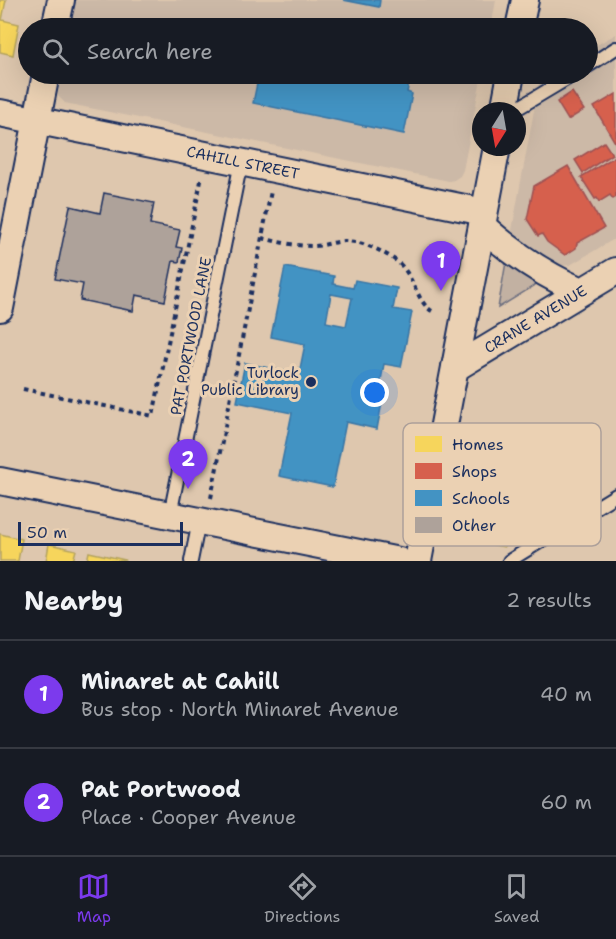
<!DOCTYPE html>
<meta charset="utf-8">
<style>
body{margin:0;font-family:"Shantell Sans",sans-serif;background:#20242c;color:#f1f3f6}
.compass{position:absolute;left:472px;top:102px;width:54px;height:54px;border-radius:50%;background:#171b24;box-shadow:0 6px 24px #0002;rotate:191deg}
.scale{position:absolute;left:18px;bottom:15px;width:165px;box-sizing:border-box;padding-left:6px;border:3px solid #1b2f5e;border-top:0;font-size:16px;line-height:21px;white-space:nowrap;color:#1b2f5e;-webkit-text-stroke:4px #ebd1b3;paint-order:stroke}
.you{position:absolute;left:375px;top:393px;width:21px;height:21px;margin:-15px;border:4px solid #fff;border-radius:50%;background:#1a73e8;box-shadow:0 0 0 9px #1a73e833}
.badge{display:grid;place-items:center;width:39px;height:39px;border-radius:50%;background:#7c3aed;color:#fff;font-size:20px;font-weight:700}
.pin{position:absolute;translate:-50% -50px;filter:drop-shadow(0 2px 3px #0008)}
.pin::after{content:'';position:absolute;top:32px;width:21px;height:18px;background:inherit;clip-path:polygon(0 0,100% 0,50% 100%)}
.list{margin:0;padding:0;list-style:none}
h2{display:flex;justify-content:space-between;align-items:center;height:78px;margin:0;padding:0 24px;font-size:26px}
h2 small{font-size:20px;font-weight:400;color:#9ea1a6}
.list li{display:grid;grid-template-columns:39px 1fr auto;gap:18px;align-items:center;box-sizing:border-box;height:108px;padding:0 24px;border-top:2px solid #363941}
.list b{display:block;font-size:22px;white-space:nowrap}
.list p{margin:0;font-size:20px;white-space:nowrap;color:#9ea1a6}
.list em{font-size:20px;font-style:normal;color:#9ea1a6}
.icon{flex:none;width:33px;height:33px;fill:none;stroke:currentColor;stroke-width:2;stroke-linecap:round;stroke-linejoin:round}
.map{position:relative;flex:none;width:616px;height:561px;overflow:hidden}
.search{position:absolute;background:#171b24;box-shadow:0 6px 24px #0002;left:18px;right:18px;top:18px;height:66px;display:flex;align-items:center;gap:15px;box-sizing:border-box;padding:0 21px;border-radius:33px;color:#9ea1a6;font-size:22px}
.sheet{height:294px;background:#171b24}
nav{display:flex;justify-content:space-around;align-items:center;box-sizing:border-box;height:84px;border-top:2px solid #363941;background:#171b24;font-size:16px;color:#9ea1a6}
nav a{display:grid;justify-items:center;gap:3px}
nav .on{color:#7c3aed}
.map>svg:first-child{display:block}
.built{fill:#ccb9a7}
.green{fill:#c2b1a2;stroke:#6e7080;stroke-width:1.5}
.homes{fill:#f6d55c;stroke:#b4a35d;stroke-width:1.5}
.shops{fill:#d6604d;stroke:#9e5152;stroke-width:1.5}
.schools{fill:#4393c3;stroke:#3775a5;stroke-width:1.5;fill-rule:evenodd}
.building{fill:#aea29a;stroke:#1b2f5e;stroke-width:1.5}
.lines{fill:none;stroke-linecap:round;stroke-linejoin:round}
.service-casing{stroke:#1b2f5e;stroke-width:16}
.minor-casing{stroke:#1b2f5e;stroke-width:30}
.path{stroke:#1b2f5e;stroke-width:4;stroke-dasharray:4.5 4.5;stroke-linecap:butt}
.service{stroke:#ebd1b3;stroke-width:12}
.minor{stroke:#ebd1b3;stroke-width:26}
.poi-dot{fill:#1b2f5e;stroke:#ebd1b3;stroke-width:2}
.labels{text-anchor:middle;stroke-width:6;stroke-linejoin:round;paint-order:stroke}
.street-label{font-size:15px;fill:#1b2f5e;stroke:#ebd1b3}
.poi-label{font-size:15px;fill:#1b2f5e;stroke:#ebd1b3;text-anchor:end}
.key{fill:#ebd1b3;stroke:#ada09a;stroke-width:1.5}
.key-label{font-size:16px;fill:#1b2f5e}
</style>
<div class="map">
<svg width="616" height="561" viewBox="0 0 616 561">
<rect width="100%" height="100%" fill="#dec7ae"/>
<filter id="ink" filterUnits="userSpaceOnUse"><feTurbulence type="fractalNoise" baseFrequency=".0167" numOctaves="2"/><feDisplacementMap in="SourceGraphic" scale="12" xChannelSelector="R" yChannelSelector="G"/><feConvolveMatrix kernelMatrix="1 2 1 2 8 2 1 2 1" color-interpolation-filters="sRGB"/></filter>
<g filter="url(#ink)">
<!-- built -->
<g class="built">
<polygon points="76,0 496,0 491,28 70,28"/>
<polygon points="616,34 616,238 570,265 557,266 549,262 516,238 512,230 540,78 548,74 588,74 588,50"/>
<polygon points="61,74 482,74 463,170 460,176 454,180 449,181 65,103 58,96"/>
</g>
<!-- green -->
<polygon class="green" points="506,262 537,283 534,286 498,308"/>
<!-- homes -->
<g class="homes">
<polygon points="0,0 6,0 2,20 19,24 13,55 0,52"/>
<polygon points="492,438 521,444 524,450 522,461 532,463 530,475 532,475 523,512 530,513 526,530 519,529 517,537 507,535 504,547 473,541 476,525 487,527 501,457 489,455"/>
<polygon points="0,534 22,539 18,561 0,561"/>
<polygon points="49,544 76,550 73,561 46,561"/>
<polygon points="89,552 125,560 124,561 87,561"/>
</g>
<!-- shops -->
<g class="shops">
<polygon points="572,92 584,110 568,120 557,102"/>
<polygon points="616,94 616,144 594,107"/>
<polygon points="604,142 612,154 583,173 575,160"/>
<polygon points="614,157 616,160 616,197 613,199 610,195 599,202 597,198 595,199 581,177"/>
<polygon points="568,166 604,228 577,243 576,248 565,255 547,242 542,234 538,236 527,219 534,186"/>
</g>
<!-- schools -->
<g class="schools">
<polygon points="343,0 380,0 379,7"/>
<polygon points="259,74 305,74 335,80 336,74 411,74 407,92 412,94 404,134 253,103"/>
<path d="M285 267 334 276 333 284 353 288 355 280 397 288 393 309 412 312 401 367 384 364 379 391 384 392 377 429 346 422 333 487 279 476 292 413 237 402 245 363 299 374 305 344 271 337ZM331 294 352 298 346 326 326 322Z"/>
</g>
<!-- building -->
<polygon class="building" points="104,193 154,203 150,224 180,230 176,247 182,248 179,262 173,261 165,301 136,295 133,311 80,300 83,284 55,279 70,206 100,213"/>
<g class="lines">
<defs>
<g id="service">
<polyline points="588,66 616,48"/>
<polyline points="513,111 575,74"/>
<polyline points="170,515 241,162"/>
<polyline points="191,561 199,521"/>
<polyline points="509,561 616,495"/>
</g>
<g id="minor">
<polyline points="55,28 61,0"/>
<polyline points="519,28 525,0"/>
<polyline points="504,111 511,74"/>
<path id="s1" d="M0 113 484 212"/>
<path d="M482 226C512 253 544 275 581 291"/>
<polyline points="0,308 46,74"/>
<path id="s2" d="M455 368 616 271"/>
<polyline points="0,481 399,561"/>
<polyline points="418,561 497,147"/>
</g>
</defs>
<!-- service casing -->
<use href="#service" class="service-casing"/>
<!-- minor casing -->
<use href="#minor" class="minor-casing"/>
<!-- path -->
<g class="path">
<path d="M262 238C278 242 295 246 312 246 323 246 333 242 344 241 361 241 381 250 395 260 414 273 416 302 432 311"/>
<polyline points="23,389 153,416 202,176"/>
<polyline points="211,498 271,191"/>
</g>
<!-- service -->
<use href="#service" class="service"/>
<!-- minor -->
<use href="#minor" class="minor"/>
</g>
</g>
<!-- markers -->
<circle class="poi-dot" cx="311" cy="382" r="6"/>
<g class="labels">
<!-- street labels -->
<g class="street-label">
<text dy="5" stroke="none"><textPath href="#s1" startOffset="248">CAHILL STREET</textPath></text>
<text dy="5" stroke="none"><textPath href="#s2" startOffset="94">CRANE AVENUE</textPath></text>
<text transform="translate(191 336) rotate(-79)" y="5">PAT PORTWOOD LANE</text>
</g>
<!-- poi labels -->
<g class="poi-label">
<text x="299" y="378">Turlock<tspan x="299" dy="17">Public Library</tspan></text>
</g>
</g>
<!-- legend -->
<rect x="403" y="423" width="198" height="123" rx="9" class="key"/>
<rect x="415" y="436" width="27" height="16" fill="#f6d55c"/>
<rect x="415" y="463" width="27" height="16" fill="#d6604d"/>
<rect x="415" y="490" width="27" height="16" fill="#4393c3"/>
<rect x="415" y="517" width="27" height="16" fill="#aea29a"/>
<g class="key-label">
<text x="452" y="450">Homes</text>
<text x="452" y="477">Shops</text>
<text x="452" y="504">Schools</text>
<text x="452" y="531">Other</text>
</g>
</svg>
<svg class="compass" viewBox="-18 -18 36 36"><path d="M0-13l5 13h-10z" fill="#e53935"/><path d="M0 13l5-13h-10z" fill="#9ea1a6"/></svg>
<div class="scale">50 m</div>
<div class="you"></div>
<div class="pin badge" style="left:441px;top:291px">1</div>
<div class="pin badge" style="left:188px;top:489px">2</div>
<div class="search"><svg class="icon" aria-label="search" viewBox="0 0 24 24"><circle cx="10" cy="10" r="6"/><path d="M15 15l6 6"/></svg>Search here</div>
</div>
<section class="sheet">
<h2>Nearby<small>2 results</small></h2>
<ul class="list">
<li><span class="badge">1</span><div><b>Minaret at Cahill</b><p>Bus stop · North Minaret Avenue</p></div><em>40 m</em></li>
<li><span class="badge">2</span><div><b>Pat Portwood</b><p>Place · Cooper Avenue</p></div><em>60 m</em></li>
</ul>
</section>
<nav>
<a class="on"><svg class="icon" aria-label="map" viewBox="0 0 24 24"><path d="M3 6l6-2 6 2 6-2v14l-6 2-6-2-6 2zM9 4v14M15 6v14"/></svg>Map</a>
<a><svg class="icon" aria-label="directions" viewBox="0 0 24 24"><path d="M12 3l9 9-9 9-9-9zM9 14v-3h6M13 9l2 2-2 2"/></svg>Directions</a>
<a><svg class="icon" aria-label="saved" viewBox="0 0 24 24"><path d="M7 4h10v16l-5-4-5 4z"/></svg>Saved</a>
</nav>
